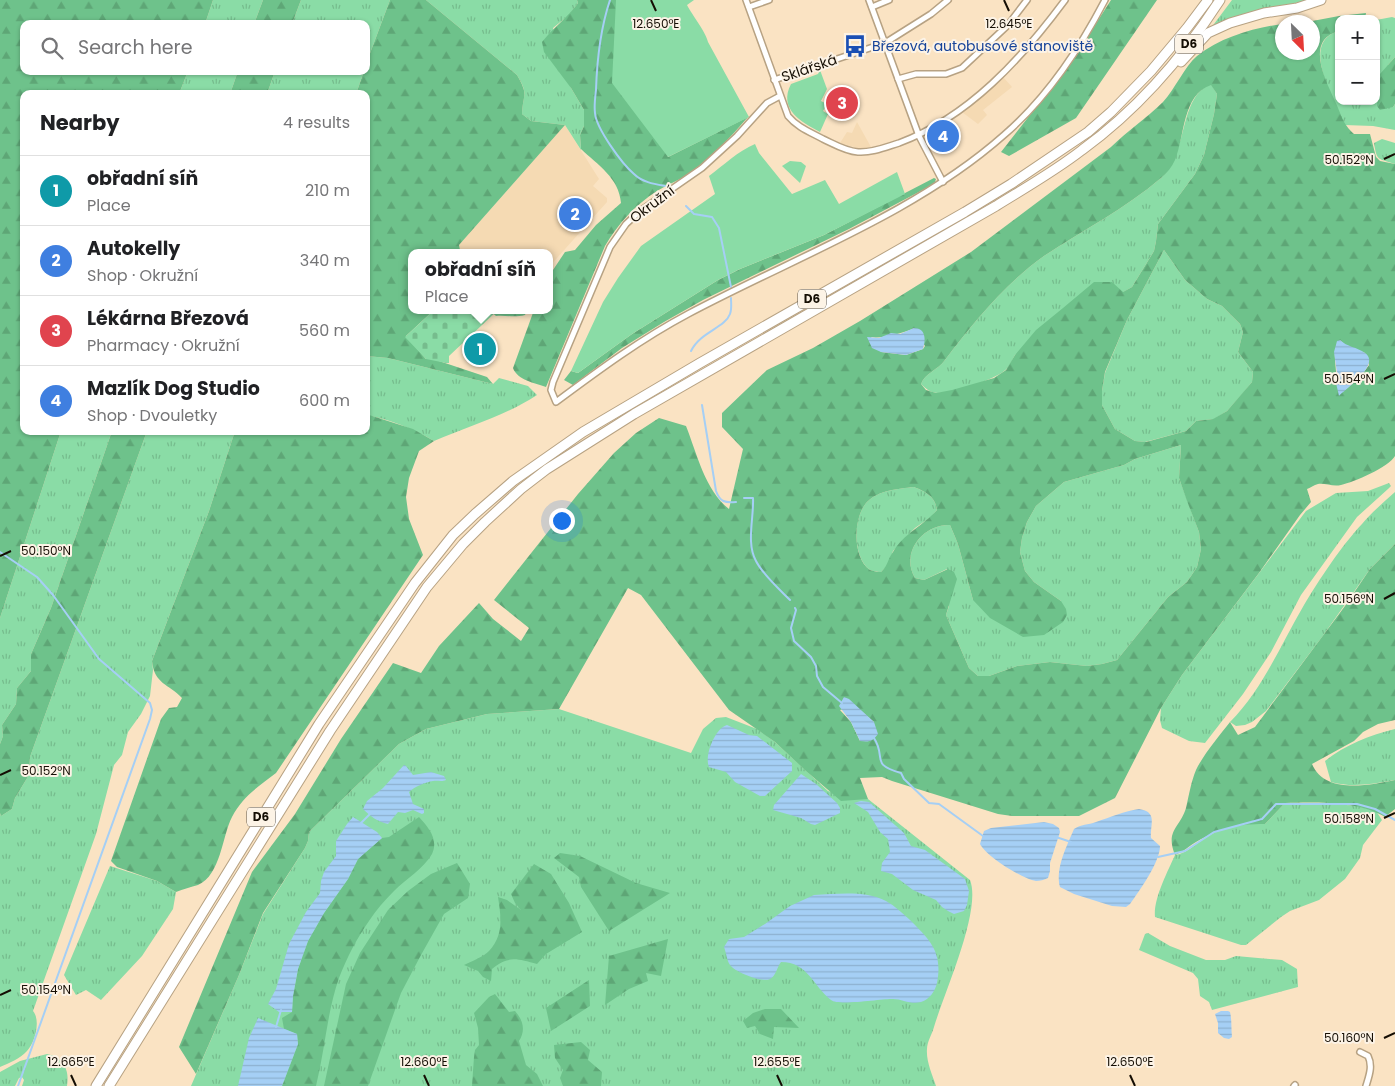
<!DOCTYPE html>
<meta charset="utf-8">
<style>
body{margin:0;font-family:Poppins,sans-serif;background:#f6f6f6;color:#202124}
.controls{position:absolute;right:15px;top:15px;display:grid;overflow:hidden;border-radius:10px;box-shadow:0 1px 4px #0004}
.controls button{width:45px;height:45px;display:grid;place-items:center;padding:0;border:0;border-bottom:1px solid #e0e0e0;background:#fff;color:#202124;font:25px sans-serif}
.compass{position:absolute;left:1275px;top:15px;width:45px;height:45px;border-radius:50%;background:#fff;box-shadow:0 1px 4px #0004;rotate:156deg}
.you{position:absolute;left:561px;top:520px;width:18px;height:18px;margin:-12px;border:4px solid #fff;border-radius:50%;background:#1a73e8;box-shadow:0 0 0 8px #1a73e833}
.badge{display:grid;place-items:center;width:32px;height:32px;border-radius:50%;background:#246178;color:#fff;font-size:16px;font-weight:700}
.pin{position:absolute;translate:-50% -50%;border:2px solid #fff;box-shadow:0 1px 5px #0006}
.popup{position:absolute;left:408px;top:249px;width:145px;height:65px;box-sizing:border-box;display:grid;place-content:center;border-radius:10px;background:#fff;filter:drop-shadow(0 1px 4px #0005);font-size:16px;white-space:nowrap;color:#757577}
.popup b{font-size:19px;color:#202124}
.popup::after{content:'';position:absolute;left:50%;top:100%;margin-left:-10px;border:10px solid transparent;border-top-color:#fff}
.list{margin:0;padding:0;list-style:none}
h2{display:flex;justify-content:space-between;align-items:center;height:65px;margin:0;padding:0 20px;font-size:21px}
h2 small{font-size:16px;font-weight:400;color:#757577}
.list li{display:grid;grid-template-columns:32px 1fr auto;gap:15px;align-items:center;box-sizing:border-box;height:70px;padding:0 20px;border-top:1px solid #e0e0e0}
.list b{display:block;font-size:19px;white-space:nowrap}
.list p{margin:0;font-size:16px;white-space:nowrap;color:#757577}
.list em{font-size:16px;font-style:normal;color:#757577}
.icon{flex:none;width:28px;height:28px;fill:none;stroke:currentColor;stroke-width:2;stroke-linecap:round;stroke-linejoin:round}
.map{position:relative;flex:none;width:1395px;height:1086px;overflow:hidden}
.search{position:absolute;background:#fff;box-shadow:0 1px 4px #0004;left:20px;top:20px;width:350px;height:55px;display:flex;align-items:center;gap:12px;box-sizing:border-box;padding:0 18px;border-radius:10px;color:#757577;font-size:19px}
.panel{position:absolute;background:#fff;box-shadow:0 1px 4px #0004;left:20px;top:90px;width:350px;height:345px;border-radius:10px}
.map>svg:first-child{display:block}
.built{fill:#f5dab3}
.grass{fill:url(#grass-tufts)}
.forest{fill:url(#forest-firs);fill-rule:evenodd}
.cemetery{fill:url(#cemetery-stones)}
.green{fill:#8adca6}
.water{fill:url(#water-rules)}
.lines{fill:none;stroke-linecap:round;stroke-linejoin:round}
.stream{stroke:#a5cff5;stroke-width:2}
.minor-casing{stroke:#b7a283;stroke-width:8}
.motorway-casing{stroke:#b7a283;stroke-width:11}
.minor{stroke:#fff;stroke-width:5}
.motorway{stroke:#fff;stroke-width:9}
.ticks{fill:none;stroke:#150e04;stroke-width:2}
.labels{text-anchor:middle;stroke-width:4;stroke-linejoin:round;paint-order:stroke}
.shield{fill:#fcf3e6;stroke:#5a5348;stroke-width:1}
.shield-label{font-size:12px;font-weight:bold;fill:#150e04}
.transit-label{font-size:14px;fill:#164399;stroke:#fcf3e6;text-anchor:start}
.street-label{font-size:14px;fill:#150e04;stroke:#fcf3e6}
.ticks-label{font-size:12px;text-anchor:middle;fill:#150e04;stroke:#fcf3e6;stroke-width:4;stroke-linejoin:round;paint-order:stroke}
</style>
<div class="map">
<svg width="1395" height="1086" viewBox="0 0 1395 1086">
<defs>
<pattern id="grass-tufts" width="24" height="20" patternUnits="userSpaceOnUse" patternTransform="scale(1.25)"><rect width="24" height="20" fill="#8adca6"/><path d="M3 7l-1-3M5 7V3M7 7l1-3M15 17l-1-3M17 17v-4M19 17l1-3" fill="none" stroke="#76bc8d"/></pattern>
<pattern id="forest-firs" width="22" height="20" patternUnits="userSpaceOnUse" patternTransform="scale(1.25)"><rect width="22" height="20" fill="#6ec28b"/><path d="M5 1l3.5 6h-7zM16 11l3.5 6h-7z" fill="#5ea676"/></pattern>
<pattern id="cemetery-stones" width="16" height="16" patternUnits="userSpaceOnUse" patternTransform="scale(1.25)"><rect width="16" height="16" fill="#8adca6"/><path d="M2 7V4a2 2 0 0 1 4 0v3zM10 15v-3a2 2 0 0 1 4 0v3z" fill="#76bc8d"/></pattern>
<pattern id="water-rules" width="6" height="5" patternUnits="userSpaceOnUse" patternTransform="scale(1.25)"><rect width="6" height="5" fill="#a5cff5"/><path d="M0 2.5h6" fill="none" stroke="#8db1d0"/></pattern>
</defs>
<rect width="100%" height="100%" fill="#fae3c3"/>
<!-- built -->
<g class="built">
<polygon points="1003,77 1012,87 983,110 987,115 978,124 962,112"/>
<polygon points="857,122 871,147 861,149 840,143 847,132 852,133"/>
<polygon points="565,125 599,179 593,186 607,198 607,202 549,267 549,253 464,253 460,250 459,245"/>
</g>
<!-- grass -->
<g class="grass">
<polygon points="213,0 263,0 254,24 205,24"/>
<polygon points="301,0 390,0 366,64 366,24 292,24"/>
<path d="M426 0H577L578 3 569 15 553 28 571 88 584 110V126L580 135 581 150 565 125 531 121 522 114C523 93 529 95 517 75Z"/>
<polygon points="1232,0 1308,0 1232,18 1211,28"/>
<path d="M1392 17 1395 18V57L1388 65 1393 107 1395 104V130L1373 126 1344 125C1336 101 1298 42 1339 31V101H1376V20Z"/>
<polygon points="188,71 238,71 230,94 179,94"/>
<polygon points="275,71 364,71 356,94 267,94"/>
<path d="M1211 84 1217 94 1214 114 1204 155 1195 174 1158 224 1156 241 1154 251 1132 287 1015 355C1012 360 1009 368 1004 371 994 380 952 393 938 393 931 393 926 389 921 384 925 373 938 370 945 360 972 324 1006 283 1044 256 1083 230 1125 209 1161 178 1189 153 1178 97 1211 84Z"/>
<path d="M1382 139 1395 143V164C1378 158 1377 162 1374 143Z"/>
<polygon points="1164,250 1185,280 1207,299 1222,306 1240,324 1243,332 1238,352 1253,372 1252,382 1243,393 1227,411 1214,419 1196,421 1186,431 1145,442 1135,441 1115,429 1102,405 1102,391 1105,373 1127,320"/>
<path d="M366 356 388 358 493 384 499 378 528 386 537 395C505 416 469 426 434 441 412 428 391 420 366 415Z"/>
<polygon points="61,431 112,431 51,608 31,654 31,671 17,688 16,704 2,725 3,736 0,744 0,618"/>
<path d="M147 431H235L209 511 152 661 153 670 150 696 141 714 128 732 122 755 114 765 96 834 33 1011C41 1020 35 1043 27 1051 20 1059 9 1063 0 1067V813L1 816 12 809 15 798 29 775 30 757Z"/>
<path d="M1181 445 1179 478 1199 532 1201 549 1197 567 1187 582 1168 597 1117 660 1102 664 1087 666 1050 662 1017 666 989 676H978L969 668 946 615 949 606 947 569 924 580 915 578C900 553 923 524 950 525L958 544 973 600 1061 601 1034 582 1025 571 1020 552 1022 538 1027 522 1036 506 1064 482 1124 465 1135 459Z"/>
<polygon points="1389,483 1391,486 1388,489 1357,517 1301,595 1271,652 1243,694 1205,743 1189,741 1162,728 1160,720 1161,708 1182,675 1306,511 1336,493 1368,491"/>
<path d="M914 487C926 492 935 496 937 510L931 517 915 528 893 551 888 565 881 572C877 572 872 571 870 570 852 557 853 517 867 502 879 490 898 489 914 487Z"/>
<path d="M1395 492V544L1370 569 1322 637 1266 711 1252 722 1245 725 1236 726 1230 722C1263 689 1281 644 1304 605 1319 580 1342 545 1362 524 1372 512 1384 502 1395 492Z"/>
<path d="M559 709 691 753 703 729 716 718 726 717 757 729 775 742 828 791 856 799H868L970 880C982 910 944 993 934 1027 932 1034 927 1042 927 1049 926 1061 932 1074 936 1086H191L239 975 263 914 305 848 308 841 309 832 399 744 426 729 487 714Z"/>
<path d="M1395 729V780C1373 784 1353 788 1331 782L1325 761C1345 745 1370 735 1395 729Z"/>
<path d="M1285 803 1336 804 1357 806 1376 811 1382 820 1363 845 1360 858 1345 879 1319 900 1290 911 1281 917 1246 945H1241L1155 917C1153 899 1168 871 1175 855 1188 853 1195 844 1205 838 1224 826 1244 823 1265 824Z"/>
<polygon points="110,866 157,881 176,892 173,909 142,956 101,1000 86,990 76,995 64,975"/>
<polygon points="1148,933 1170,946 1206,960 1225,960 1236,956 1282,960 1297,969 1298,987 1212,1010 1209,1002 1200,996 1198,979 1193,973 1139,950 1145,934"/>
<path d="M47 1054C63 1057 70 1070 67 1086H22L24 1080 22 1077 19 1078 15 1086H0V1072L20 1061Z"/>
</g>
<!-- forest -->
<g class="forest">
<polygon points="0,0 213,0 205,24 24,24 24,71 188,71 179,94 24,94 24,431 61,431 0,618"/>
<polygon points="263,0 301,0 292,24 254,24"/>
<path d="M390 0H426L517 75C529 96 523 93 522 114L531 121 565 125 459 245 460 250 464 253H411V310H434L406 336 426 359H433L487 377 493 384 388 358 366 356V94H356L364 71H366V64Z"/>
<path d="M577 0H616L668 157 748 117C730 138 710 159 687 175 677 181 667 185 657 191 636 204 617 225 605 246L546 387C535 383 517 380 513 368L534 310H549V276L565 252 575 250 596 225 621 203C619 178 598 165 581 149L580 135 584 126V110L571 88 544 52 542 42C553 28 567 18 578 3Z"/>
<polygon points="1111,0 1157,0 1076,118 1009,156 1001,152 1070,64"/>
<path d="M1366 13 1365 19H1339V31C1304 40 1326 81 1335 101 1342 116 1342 123 1354 134H1370L1376 157 1380 161 1395 164V456C1389 467 1354 482 1341 485 1333 487 1325 483 1318 484 1314 485 1310 488 1307 489L1311 502 1300 515 1259 573 1182 675 1161 708 1115 798 1079 816H1012L998 814 892 781 882 777 860 778 868 799 841 801 806 771 775 742 729 710 641 595 628 588 559 709 487 714 426 729 399 744 309 832 308 841 305 848 263 913 239 975 196 1074 179 1047 252 872 295 814 341 739 393 663 421 673 439 646 479 603 493 619 521 641 529 628 494 600 578 494 614 453 636 433 659 418 686 426C697 454 705 490 729 509L743 449 722 427V413L767 370 813 348 860 321 971 252 1111 147C1127 131 1147 118 1163 102 1175 89 1185 66 1197 56 1221 37 1254 28 1282 24V52H1312V22H1307L1339 16ZM1211 85 1217 94 1214 114 1204 155 1195 174 1158 224 1156 241 1154 251 1132 287 1123 292 1112 282H1094L1063 308 1036 330 1015 355 1006 370 994 378 952 390 936 393 926 390 921 384C925 373 938 370 945 360 972 324 1006 283 1044 256 1083 230 1125 209 1161 178 1167 173 1172 167 1175 160 1185 136 1182 95 1211 85ZM1164 250 1185 280 1207 299 1222 306 1240 324 1243 332 1238 352 1253 372 1252 382 1227 411 1213 419 1196 421 1186 431 1146 442 1135 441 1115 429 1102 405V391L1105 372 1127 320ZM914 328 925 346 923 349 906 355 881 352 871 337C881 339 905 333 914 328ZM1340 340 1345 345 1365 353 1369 365 1361 376 1345 390 1336 383C1338 368 1330 352 1340 340ZM1181 445 1179 478 1187 501 1199 532 1201 549 1197 567 1187 582 1168 597 1117 660 1102 664 1087 666 1050 662 1017 666 989 676H978L969 668 946 615 957 579 954 572 948 569 924 580 915 578C900 553 923 524 950 525L958 544 973 600 990 618 1023 637 1044 635 1063 622 1067 615 1066 609 1061 601 1034 582 1025 571 1020 552 1022 538 1027 522 1036 506 1064 482 1124 465 1135 459ZM914 487C926 492 935 496 937 510 924 525 903 534 893 552 887 560 889 564 881 572 878 572 872 571 870 570 852 558 853 517 867 502 879 490 898 489 914 487ZM855 706 874 722 860 741 851 722 840 710Z"/>
<polygon points="1395,57 1395,104 1393,107 1380,110 1377,106 1380,74"/>
<polygon points="238,71 275,71 267,94 230,94"/>
<polygon points="934,178 936,179 935,182 932,185 849,229 703,300 664,322 622,348 573,385 564,380 571,371 578,373 632,334 718,280 740,269 824,235"/>
<path d="M489 310H527L525 315C514 318 506 315 496 316Z"/>
<path d="M366 414 413 429 434 441 419 451 409 478 406 497 409 519 423 555 276 773C259 786 242 797 232 817 222 836 221 875 198 885 191 887 183 889 176 892L157 881 117 867 111 861 161 719 169 708 177 707 182 698C169 684 154 684 152 661L209 511 235 431H366Z"/>
<polygon points="112,431 147,431 30,757 29,775 15,798 12,809 1,816 0,813 0,744 3,736 2,725 16,704 17,688 31,671 31,654 51,608"/>
<path d="M1395 544V720L1378 724 1363 732 1354 741 1312 764C1325 795 1370 785 1395 780V809L1385 817C1359 801 1315 802 1285 803L1265 824C1238 824 1220 828 1196 842 1188 847 1184 851 1175 855 1165 830 1180 828 1186 808 1189 795 1191 782 1196 770 1203 755 1220 735 1230 722L1238 735 1255 727 1345 606 1370 569Z"/>
<path d="M419 817C428 827 439 839 432 854 423 869 406 879 394 891 385 900 376 910 369 921 357 938 347 957 339 978 327 1012 325 1050 316 1086H282L298 1044 297 1034 284 1029 282 1018 292 1012 293 996 298 969 308 941 324 913 348 879 358 859 382 838 389 837Z"/>
<polygon points="560,853 580,856 636,883 670,893 609,931 581,887 579,877 554,858"/>
<polygon points="457,863 470,884 468,898 444,914 421,955 401,993 368,1086 324,1086 346,984 360,953 388,910 408,891 431,874"/>
<path d="M534 864 551 874 569 903 582 932 546 954 537 964C517 959 509 955 492 969L491 981 483 977 478 971 464 965C472 961 483 957 489 951 504 935 501 917 498 897L507 900 521 910 515 903 511 894Z"/>
<polygon points="668,939 661,976 646,973 648,981 629,989 605,1005 609,956"/>
<polygon points="589,980 590,1006 551,1031 546,1008"/>
<path d="M495 994 509 1012 515 1011C523 1020 526 1030 519 1041L526 1065 537 1074 543 1086H472L474 1057 475 1050 479 1045 478 1028 474 1013 489 997Z"/>
<polygon points="765,1009 781,1009 799,1028 774,1027 773,1039 760,1034 755,1026 747,1028 743,1021 753,1013"/>
<polygon points="581,1042 590,1050 588,1060 602,1072 601,1086 563,1086 560,1078 563,1070 555,1058 554,1045"/>
</g>
<!-- cemetery -->
<polygon class="cemetery" points="434,310 498,310 449,356 449,363 446,363 426,359 405,337"/>
<!-- green -->
<g class="green">
<path d="M616 0H694L687 5C692 15 706 32 708 42L749 117 668 157 612 83Z"/>
<path d="M820 70 827 89 821 101 827 104 823 111 828 114 820 132C801 122 778 109 791 84L818 74Z"/>
<path d="M755 144 759 153 792 194 825 180 839 204 897 172 905 194 824 235 740 269 718 280 632 334 578 373 571 371 603 302 618 278 641 246 715 194 709 176C724 165 738 151 755 144Z"/>
<polygon points="790,161 801,162 806,166 800,183 782,166"/>
</g>
<!-- water -->
<g class="water">
<path d="M914 328C926 328 926 340 923 349L906 355 881 352 872 348 867 337 879 338 891 333 900 334Z"/>
<path d="M1340 340C1347 347 1357 347 1365 353 1381 364 1347 388 1339 396L1336 383 1337 373 1334 352 1337 341Z"/>
<path d="M844 697 849 699 874 722 878 734C872 742 869 742 860 741L851 722 839 706Z"/>
<path d="M727 725 749 735 757 736 792 763V771L765 796H760L735 782 726 772 709 767C704 756 715 728 727 725Z"/>
<path d="M404 765 406 766 413 775 431 772 444 776 446 780C441 782 438 780 433 781 426 782 414 787 409 792L413 804 424 809V813L422 814 413 810 405 813 398 812 388 824C378 822 370 816 363 809L367 801 383 788Z"/>
<polygon points="801,774 816,784 837,803 840,808 840,813 815,825 811,824 801,818 773,810 774,805"/>
<polygon points="861,801 869,802 904,833 911,846 925,850 965,879 969,891 967,905 964,911 954,914 948,911 942,907 936,900 913,890 892,874 881,871 882,863 890,852 888,839 880,832 868,812 854,803"/>
<path d="M1139 809C1158 812 1150 824 1151 838L1160 846C1160 862 1140 890 1130 904L1126 907 1112 906 1074 894 1060 887C1055 868 1067 846 1074 829 1081 824 1088 825 1096 822 1111 817 1124 811 1139 809Z"/>
<polygon points="353,817 377,832 382,838 358,859 348,879 324,913 308,941 298,969 293,996 292,1012 279,1012 268,1004 276,989 289,944 306,912 320,893 321,881 324,872 336,856 336,841 347,824"/>
<path d="M1044 822 1053 824 1059 828 1060 832 1050 863V871L1048 878C1044 880 1040 881 1036 881 1022 879 986 856 980 844L984 831 991 828Z"/>
<path d="M814 895C837 894 865 890 886 901 895 906 902 913 910 920 930 940 943 952 937 983 935 991 930 999 921 1002 910 1005 901 998 891 999 880 999 838 1006 831 1000 813 986 808 962 781 962 777 967 776 976 770 979 762 983 735 972 730 965 727 961 726 952 724 947L729 939 744 937 765 924 790 906Z"/>
<path d="M1221 1011H1228L1230 1012C1232 1020 1231 1028 1232 1037L1229 1039 1224 1038 1218 1033V1023L1215 1014Z"/>
<polygon points="258,1018 297,1034 298,1044 282,1086 238,1086 249,1038"/>
</g>
<g class="lines">
<!-- stream -->
<g class="stream">
<path d="M610 0C600 30 597 59 596 90 595 98 594 106 595 113 596 128 622 164 634 174 642 182 654 184 665 186"/>
<polyline points="686,206 694,214 712,217 719,228 731,287"/>
<path d="M691 351C700 332 725 328 730 314 732 309 731 303 731 298"/>
<path d="M702 405 716 491C720 502 725 503 736 502"/>
<path d="M744 498H753C754 518 746 543 756 561 763 575 779 589 790 600"/>
<polyline points="0,552 37,577 53,595 99,659 150,703 152,710 150,719 18,1086"/>
<polyline points="795,608 796,610 791,628 794,641 811,657 816,666 817,676 823,687 842,703"/>
<path d="M874 738C887 758 869 764 901 773L904 779 929 803 939 804 983 836"/>
<polyline points="361,823 370,814"/>
<polyline points="1056,837 1071,842"/>
<polyline points="1158,857 1185,851 1214,832 1262,819 1276,804 1357,804 1375,809 1395,820"/>
<polyline points="276,1027 281,1010"/>
</g>
<defs>
<g id="minor">
<path d="M746 0 788 116C797 127 810 132 823 139 834 144 845 151 858 152 872 153 886 147 899 143 969 117 1022 58 1065 0"/>
<polyline points="869,0 919,136 943,182"/>
<polyline points="749,7 769,0"/>
<polyline points="872,7 889,0"/>
<polyline points="898,79 916,74 946,74 962,68 1008,25 1027,0"/>
<polyline points="774,80 885,43 931,14 948,0"/>
<path d="M780 96 767 103 737 136 702 168 640 211 626 224 610 247 553 382 551 390 556 402C599 370 641 339 688 314 793 258 915 214 1004 135 1047 98 1079 50 1105 0"/>
<path d="M1360 1052 1368 1056C1373 1066 1369 1076 1366 1086"/>
<polyline points="1294,1086 1295,1085"/>
</g>
<g id="motorway">
<polyline points="1181,62 1208,33 1230,23 1264,13 1297,8 1321,0"/>
<polyline points="96,1086 319,724 415,583 453,535 475,514 513,481 583,432 700,363 965,212 1011,184 1088,132 1111,112 1151,71 1187,28 1208,0"/>
<path d="M109 1086 330 731 427 587 463 544 485 522 521 489 547 469 634 414 996 206C1025 188 1055 171 1082 150 1137 110 1183 57 1220 0"/>
</g>
</defs>
<!-- minor casing -->
<use href="#minor" class="minor-casing"/>
<!-- motorway casing -->
<use href="#motorway" class="motorway-casing"/>
<!-- minor -->
<use href="#minor" class="minor"/>
<!-- motorway -->
<use href="#motorway" class="motorway"/>
</g>
<!-- ticks -->
<path class="ticks" d="M651 0 656 11M1004 0 1009 11M1384 159 1395 154M1384 379 1395 374M0 556 11 551M1384 599 1395 593M0 775 11 770M1384 818 1395 813M0 995 11 990M1384 1038 1395 1033M71 1075 76 1086M424 1075 429 1086M777 1075 782 1086M1130 1075 1135 1086"/>
<!-- icons -->
<defs>
<symbol id="bus-bare" viewBox="-9 -9 18 18"><path d="M-5-6H5V4H4V6H2V4H-2V6H-4V4H-5ZM-3.5-4V0h7V-4ZM-3.5 1.2v1.5H-2V1.2ZM2 1.2v1.5H3.5V1.2Z" fill="#1a4fb4" stroke="#fcf3e6" stroke-width="2.5" paint-order="stroke"/></symbol>
</defs>
<g fill-rule="evenodd">
<use href="#bus-bare" x="839" y="30" width="32" height="32"/>
</g>
<g class="labels">
<!-- shield labels -->
<g class="shield">
<rect x="1175" y="34.5" width="28" height="19" rx="4"/>
<rect x="798" y="289.5" width="28" height="19" rx="4"/>
<rect x="247" y="807.5" width="28" height="19" rx="4"/>
</g>
<g class="shield-label">
<text x="1189" y="48">D6</text>
<text x="812" y="303">D6</text>
<text x="261" y="821">D6</text>
</g>
<!-- transit labels -->
<g class="transit-label">
<text x="872" y="51">Březová, autobusové stanoviště</text>
</g>
<!-- street labels -->
<g class="street-label">
<text transform="translate(809 68) rotate(-19)" y="5">Sklářská</text>
<text transform="translate(652 204) rotate(-37)" y="5">Okružní</text>
</g>
</g>
<g class="ticks-label">
<text x="656" y="28">12.650°E</text>
<text x="1009" y="28">12.645°E</text>
<text x="1349" y="164">50.152°N</text>
<text x="1349" y="383">50.154°N</text>
<text x="46" y="555">50.150°N</text>
<text x="1349" y="603">50.156°N</text>
<text x="46" y="775">50.152°N</text>
<text x="1349" y="823">50.158°N</text>
<text x="46" y="994">50.154°N</text>
<text x="1349" y="1042">50.160°N</text>
<text x="71" y="1066">12.665°E</text>
<text x="424" y="1066">12.660°E</text>
<text x="777" y="1066">12.655°E</text>
<text x="1130" y="1066">12.650°E</text>
</g>
</svg>
<div class="controls">
<button>+</button>
<button>−</button>
</div>
<svg class="compass" viewBox="-18 -18 36 36"><path d="M0-13l5 13h-10z" fill="#e53935"/><path d="M0 13l5-13h-10z" fill="#757577"/></svg>
<div class="you"></div>
<div class="pin badge" style="left:480px;top:349px;background:#0f9aa8">1</div>
<div class="popup"><b>obřadní síň</b>Place</div>
<div class="pin badge" style="left:575px;top:214px;background:#3f7fe0">2</div>
<div class="pin badge" style="left:842px;top:103px;background:#e0444e">3</div>
<div class="pin badge" style="left:943px;top:136px;background:#3f7fe0">4</div>
<div class="search"><svg class="icon" aria-label="search" viewBox="0 0 24 24"><circle cx="10" cy="10" r="6"/><path d="M15 15l6 6"/></svg>Search here</div>
<section class="panel">
<h2>Nearby<small>4 results</small></h2>
<ul class="list">
<li><span class="badge" style="background:#0f9aa8">1</span><div><b>obřadní síň</b><p>Place</p></div><em>210 m</em></li>
<li><span class="badge" style="background:#3f7fe0">2</span><div><b>Autokelly</b><p>Shop · Okružní</p></div><em>340 m</em></li>
<li><span class="badge" style="background:#e0444e">3</span><div><b>Lékárna Březová</b><p>Pharmacy · Okružní</p></div><em>560 m</em></li>
<li><span class="badge" style="background:#3f7fe0">4</span><div><b>Mazlík Dog Studio</b><p>Shop · Dvouletky</p></div><em>600 m</em></li>
</ul>
</section>
</div>
